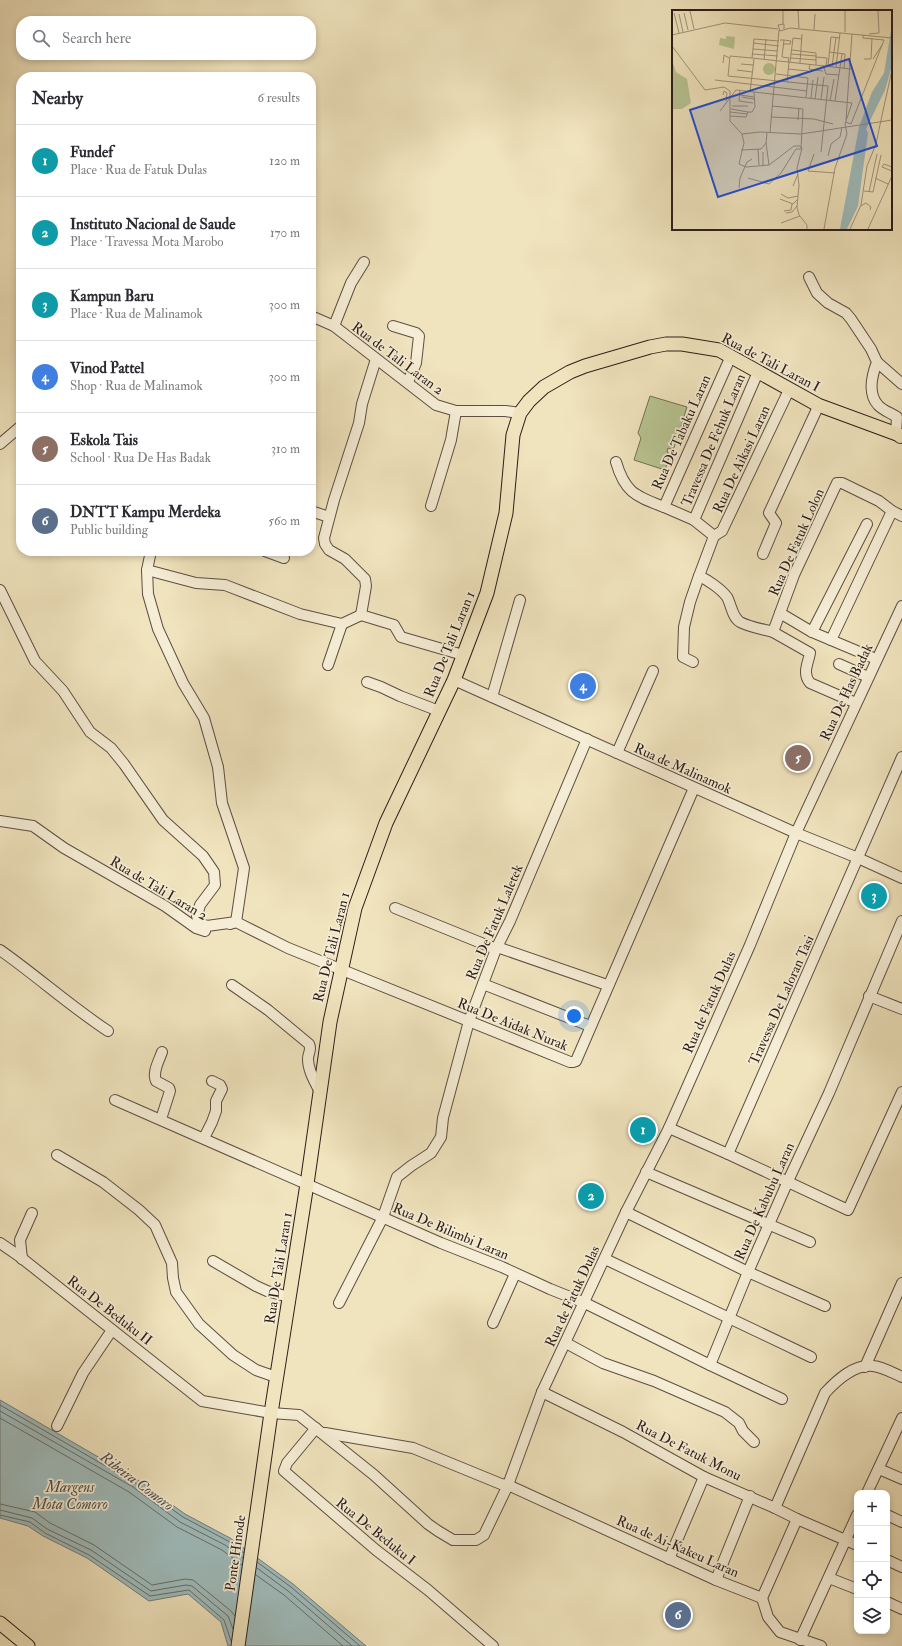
<!DOCTYPE html>
<meta charset="utf-8">
<style>
body{margin:0;font-family:"IM FELL Double Pica",serif;background:#f7f7f7;color:#2b2b33}
.controls{position:absolute;right:12px;bottom:12px;display:grid;overflow:hidden;border-radius:8px;box-shadow:0 2px 6px #0003}
.controls button{width:36px;height:36px;display:grid;place-items:center;padding:0;border:0;border-bottom:1px solid #e1e1e2;background:#fff;color:#2b2b33;font:20px sans-serif}
.you{position:absolute;left:574px;top:1016px;width:14px;height:14px;margin:-10px;border:3px solid #fff;border-radius:50%;background:#1a73e8;box-shadow:0 0 0 6px #1a73e833}
.badge{display:grid;place-items:center;width:26px;height:26px;border-radius:50%;background:#2563eb;color:#fff;font-size:13px;font-weight:700}
.pin{position:absolute;translate:-50% -50%;border:2px solid #fff;box-shadow:0 1px 4px #0006}
.list{margin:0;padding:0;list-style:none}
h2{display:flex;justify-content:space-between;align-items:center;height:52px;margin:0;padding:0 16px;font-size:17px}
h2 small{font-size:13px;font-weight:400;color:#7c7c81}
.list li{display:grid;grid-template-columns:26px 1fr auto;gap:12px;align-items:center;box-sizing:border-box;height:72px;padding:0 16px;border-top:1px solid #e1e1e2}
.list b{display:block;font-size:15px;white-space:nowrap}
.list p{margin:0;font-size:13px;white-space:nowrap;color:#7c7c81}
.list em{font-size:13px;font-style:normal;color:#7c7c81}
.icon{flex:none;width:22px;height:22px;fill:none;stroke:currentColor;stroke-width:2;stroke-linecap:round;stroke-linejoin:round}
.map{position:relative;flex:none;width:902px;height:1646px;overflow:hidden}
.search{position:absolute;background:#fff;box-shadow:0 2px 6px #0003;left:16px;top:16px;width:300px;height:44px;display:flex;align-items:center;gap:10px;box-sizing:border-box;padding:0 14px;border-radius:16px;color:#7c7c81;font-size:15px}
.panel{position:absolute;background:#fff;box-shadow:0 2px 6px #0003;left:16px;top:72px;width:300px;height:484px;border-radius:16px}
.map>svg:first-child{display:block}
.green{fill:#b8c492;stroke:#727055}
.water{fill:#9fbcbc;stroke:#717c7a}
.lines{fill:none;stroke-linecap:round;stroke-linejoin:round}
.shore{stroke:#666c6a;stroke-width:1}
.minor-casing{stroke:#5d4f42;stroke-width:12}
.major-casing{stroke:#2c1d18;stroke-width:15}
.minor{stroke:#f5edd5;stroke-width:10}
.major{stroke:#f0e4be;stroke-width:13}
.labels{text-anchor:middle;stroke-width:3.5;stroke-linejoin:round;paint-order:stroke}
.street-label{font-size:14px;fill:#2c1d18;stroke:#f5edd5}
.water-label{font-size:15px;font-style:italic;fill:#4e4d49;stroke:#f5edd5}
.inset-road{fill:none;stroke:#a2947c;stroke-width:1}
.view{fill:#1d4ed8;fill-opacity:0.15;stroke:#1d4ed8;stroke-width:2}
.inset-edge{fill:none;stroke:#2c1d18;stroke-width:2}
</style>
<div class="map">
<svg width="902" height="1646" viewBox="0 0 902 1646">
<rect width="100%" height="100%" fill="#f0e4be"/>
<filter id="stains"><feTurbulence type="fractalNoise" baseFrequency=".005" numOctaves="4"/><feColorMatrix values="0 0 0 0 .2 0 0 0 0 .09 0 0 0 0 .02 0 0 0 .5 -.17"/></filter>
<radialGradient id="worn" r=".72"><stop offset=".6" stop-color="#630" stop-opacity="0"/><stop offset="1" stop-color="#630" stop-opacity=".3"/></radialGradient>
<!-- green -->
<polygon class="green" points="650,396 687,407 681,426 687,428 682,444 676,442 673,450 668,448 667,452 670,454 665,470 634,460 641,438 638,433"/>
<!-- water -->
<polygon class="water" points="0,1400 138,1480 185,1514 230,1538 293,1584 366,1646 228,1646 221,1622 188,1594 149,1601 87,1558 43,1536 28,1526 0,1518"/>
<g class="lines">
<!-- shore -->
<g class="shore">
<polyline points="0,1405 135,1483 183,1517 228,1541 244,1553"/>
<polyline points="0,1411 133,1487 180,1522 225,1545 243,1558"/>
<polyline points="0,1418 129,1492 177,1527 222,1550 242,1565"/>
<polyline points="0,1504 35,1512 50,1523 94,1545 152,1585 185,1579 193,1580 231,1611 235,1616"/>
<polyline points="0,1510 32,1518 47,1529 91,1550 151,1591 186,1585 192,1586 228,1616 233,1629"/>
<polyline points="0,1515 30,1522 45,1533 89,1555 150,1596 189,1590 224,1620 231,1641"/>
<polyline points="257,1562 291,1587 360,1646"/>
<polyline points="257,1568 288,1591 352,1646"/>
<polyline points="256,1575 284,1595 343,1646"/>
</g>
<defs>
<g id="minor">
<path d="M809 277 817 293 828 303 846 313 851 319 871 349 877 362C872 375 867 393 878 405 882 410 891 413 897 417L896 434 900 438"/>
<polyline points="311,316 334,326 436,405 456,411 505,411 520,413"/>
<polyline points="334,326 351,283 364,262"/>
<polyline points="393,326 416,333 419,336 416,363 408,382"/>
<path d="M731 356 664 507 694 520 714 536 699 576C708 580 721 589 727 597 731 604 732 617 740 622 749 627 762 629 773 632L780 613 812 632 876 659"/>
<polyline points="376,359 362,404 359,423 334,500 324,538 325,544 329,550 345,559 365,579 366,586 361,615 394,625 401,637 463,655"/>
<polyline points="877,362 902,384"/>
<polyline points="0,444 21,426"/>
<path d="M616 462C625 493 636 496 664 507"/>
<polyline points="431,506 451,440 456,411"/>
<polyline points="311,511 329,517"/>
<polyline points="694,520 758,372"/>
<polyline points="714,536 722,531 789,390"/>
<polyline points="151,551 147,570 148,594 158,629 183,683 204,718 218,767 222,803 244,868 236,922 230,924"/>
<polyline points="265,551 284,558"/>
<polyline points="763,554 776,523 769,513 817,409 818,405"/>
<polyline points="147,570 196,583 225,585 300,614 342,624 361,615"/>
<polyline points="0,590 35,661 63,691 90,732 111,748 124,764 163,820 203,856 214,872 215,885 200,905 197,916 199,923 207,926 236,922 288,948 570,1062 573,1062 576,1061 694,788"/>
<polyline points="780,613 794,575 837,483 842,483 879,501 892,511 902,516"/>
<path d="M773 632 810 653C808 664 802 673 810 683L856 703"/>
<polyline points="812,632 867,524"/>
<polyline points="831,640 892,511"/>
<polyline points="693,662 683,657 684,627 690,602 699,576"/>
<polyline points="839,664 868,677"/>
<polyline points="328,665 342,624"/>
<polyline points="454,680 796,833 858,858 902,878"/>
<polyline points="367,682 381,687 400,696 439,711"/>
<polyline points="492,697 520,600"/>
<polyline points="617,753 653,671"/>
<polyline points="0,821 33,826 64,848 165,906 196,928 205,931"/>
<polyline points="395,908 496,949"/>
<polyline points="497,947 607,985"/>
<path d="M0 950C37 976 70 1006 108 1031"/>
<polyline points="483,984 590,1026"/>
<path d="M232 985 268 1010 309 1044C312 1050 308 1053 308 1059 308 1071 315 1082 320 1092"/>
<polyline points="869,996 902,1009"/>
<polyline points="115,1100 441,1243 502,1267 550,1289 585,1303 710,1365 748,1272 788,1181 829,1093 902,921"/>
<path d="M161 1119 170 1091 169 1088 156 1081C152 1072 159 1061 162 1052"/>
<polyline points="669,1128 728,1154 848,1210 902,1092"/>
<polyline points="204,1138 212,1122 216,1111 216,1101 222,1089 220,1085 212,1081"/>
<polyline points="728,1154 902,757"/>
<polyline points="57,1155 103,1182 139,1210 155,1225 172,1263 173,1278 176,1292 199,1324 233,1355 256,1370 276,1377"/>
<polyline points="646,1172 810,1242"/>
<polyline points="626,1212 748,1272 825,1306"/>
<polyline points="0,1243 19,1256 202,1401 271,1413 299,1415 374,1475 428,1524 438,1531 453,1540 476,1540 484,1535 508,1485 542,1392 626,1212 669,1128 750,945 796,833 902,606"/>
<polyline points="22,1259 20,1240 32,1213"/>
<polyline points="605,1259 811,1357"/>
<polyline points="213,1261 256,1286 267,1291 289,1297"/>
<polyline points="339,1303 383,1217 397,1177 411,1166 431,1153 441,1137 443,1118 469,1021 496,949 510,921 587,739"/>
<polyline points="493,1323 515,1274"/>
<polyline points="566,1343 603,1363 654,1381 725,1412 739,1423 743,1431 754,1442"/>
<polyline points="710,1365 782,1399"/>
<polyline points="865,1367 902,1283"/>
<polyline points="542,1392 623,1432 704,1477 775,1508 797,1519 857,1545"/>
<polyline points="57,1426 83,1373 112,1330"/>
<polyline points="316,1428 287,1463 284,1471 376,1550 428,1590 493,1646"/>
<polyline points="325,1433 413,1448 501,1484 508,1485 716,1580 762,1598 768,1617 780,1632 821,1646"/>
<polyline points="879,1469 902,1479"/>
<polyline points="867,1493 902,1418"/>
<path d="M775 1508 825 1393C837 1380 854 1364 873 1366 883 1367 893 1373 902 1377"/>
<polyline points="887,1515 902,1522"/>
<polyline points="669,1559 704,1477"/>
<polyline points="887,1560 902,1567"/>
<polyline points="829,1578 857,1589"/>
<polyline points="716,1580 750,1496"/>
<polyline points="762,1598 797,1519"/>
<polyline points="887,1602 902,1609"/>
<polyline points="800,1640 857,1515"/>
</g>
<g id="major">
<polyline points="0,1623 28,1646"/>
<polyline points="238,1646 271,1413 307,1184 330,1022 355,908 386,823 454,680 487,593 506,513 513,435 520,413 529,401 544,387 570,372 585,366 650,347 666,344 682,344 719,350 818,405 902,436"/>
</g>
</defs>
<!-- minor casing -->
<use href="#minor" class="minor-casing"/>
<!-- major casing -->
<use href="#major" class="major-casing"/>
<!-- minor -->
<use href="#minor" class="minor"/>
<!-- major -->
<use href="#major" class="major"/>
</g>
<g class="labels">
<!-- street labels -->
<g class="street-label">
<text transform="translate(398 358) rotate(37)" y="5">Rua de Tali Laran 2</text>
<text transform="translate(771 362) rotate(28)" y="5">Rua de Tali Laran I</text>
<text transform="translate(681 432) rotate(-66)" y="5">Rua De Tabaku Laran</text>
<text transform="translate(713 440) rotate(-67)" y="5">Travessa De Fehuk Laran</text>
<text transform="translate(741 459) rotate(-65)" y="5">Rua De Aikasi Laran</text>
<text transform="translate(796 542) rotate(-66)" y="5">Rua De Fatuk Lolon</text>
<text transform="translate(449 644) rotate(-68)" y="5">Rua De Tali Laran 1</text>
<text transform="translate(846 692) rotate(-65)" y="5">Rua De Has Badak</text>
<text transform="translate(683 768) rotate(24)" y="5">Rua de Malinamok</text>
<text transform="translate(159 888) rotate(31)" y="5">Rua de Tali Laran 2</text>
<text transform="translate(494 922) rotate(-67)" y="5">Rua De Fatuk Laletek</text>
<text transform="translate(331 947) rotate(-76)" y="5">Rua De Tali Laran 1</text>
<text transform="translate(781 1000) rotate(-66)" y="5">Travessa De Laloran Tasi</text>
<text transform="translate(709 1002) rotate(-66)" y="5">Rua de Fatuk Dulas</text>
<text transform="translate(513 1024) rotate(22)" y="5">Rua De Aidak Nurak</text>
<text transform="translate(764 1201) rotate(-66)" y="5">Rua De Kabubu Laran</text>
<text transform="translate(451 1231) rotate(23)" y="5">Rua De Bilimbi Laran</text>
<text transform="translate(278 1268) rotate(-81)" y="5">Rua De Tali Laran 1</text>
<text transform="translate(572 1296) rotate(-65)" y="5">Rua de Fatuk Dulas</text>
<text transform="translate(110 1310) rotate(38)" y="5">Rua De Beduku II</text>
<text transform="translate(689 1450) rotate(27)" y="5">Rua De Fatuk Monu</text>
<text transform="translate(376 1531) rotate(39)" y="5">Rua De Beduku I</text>
<text transform="translate(678 1546) rotate(24)" y="5">Rua de Ai-Kakeu Laran</text>
<text transform="translate(235 1553) rotate(-82)" y="5">Ponte Hinode</text>
</g>
<!-- water labels -->
<g class="water-label">
<text transform="translate(137 1481) rotate(37)" y="5">Ribeira Comoro</text>
<text x="70" y="1492">Margens<tspan x="70" dy="17">Mota Comoro</tspan></text>
</g>
</g>
<!-- overview -->
<g transform="translate(672 10)">
<rect width="220" height="220" fill="#f0e4be"/>
<path d="M54 26 63 27 62 39 47 35 48 28 54 29ZM0 50 4 62 15 69 19 93 10 99H0ZM91 59a6 6 0 1 1 12 0a6 6 0 1 1-12 0Z" fill="#b8c492"/>
<path d="M220 15V56L213 80 194 119 196 123 186 196 175 219H168L187 117 200 82 212 63Z" fill="#9fbcbc"/>
<path class="inset-road" d="M18 1 22 19M126 1 127 18M173 1V22M2 3 7 23M12 3 16 20M7 4 11 22M111 14V1M112 19V14L106 15 108 21 118 18 220 28M142 20 143 4M197 24 207 23 206 1M0 25 53 13 106 19M108 30H112L110 47 117 48 116 52M107 31 82 29 80 48 179 59M81 33 107 36M111 34H118L119 31 112 30M0 36 33 80 52 77 58 81V111L70 124 88 122 129 124 220 110M81 39 106 41M120 40 144 43V55M157 42 173 44 172 58M80 44 106 46M119 44 144 46M144 47 155 48 154 56M80 48 58 46 56 66 156 76 149 142M119 48 144 50M192 49H199L200 28M201 49 210 35M92 50 94 29M118 52 121 28 130 29M51 53 52 45 57 48M128 53 130 24M69 54 81 55M138 54 137 59 151 61M151 55 154 64 167 65M156 56 159 27 168 28M160 57 164 27M164 57 168 23M116 59 136 61M65 60 80 62M104 64 136 68 134 87M43 70 135 81M115 72 117 52M68 80 67 91 81 93M78 82 82 49M51 85 52 81 55 83 54 91M68 85 82 87M70 87 82 89M139 88 141 70M143 89 146 67M149 89 152 67M158 91 162 69M163 91 170 44M60 96H76M59 99 76 102M48 101 64 80 180 93 173 114 175 124 163 158 152 219M58 102 75 104M58 106 74 107 76 102H80L83 97 82 82M99 107 142 109 161 114M126 110 127 98M174 110 180 24M209 110 220 60M174 112 179 114 212 30 191 28V25M98 122 107 20M70 124 72 133 67 154 74 157 97 155 122 136H128L130 138 125 158 127 175 125 197 127 205 135 215V219M94 133 97 155M86 139 87 155M69 140 89 139 94 133 95 123M142 144 136 161 163 163M156 146 159 134 168 127 170 117M91 155V142M220 157 212 154 210 157 220 161M76 168 97 174 109 163 124 139H129L131 99 100 96M203 168 216 174M121 176 126 164M67 178 68 168 75 152 80 149M192 181 201 182 209 145M197 182 205 144M109 184 116 188 126 186M108 189 121 194 126 189M189 196 194 193 199 197 198 200M112 201 119 200 120 194M114 203 120 202 125 196M109 213 128 206M178 219 189 195 195 156 204 134 209 110M196 219 220 166"/>
<path class="view" d="M177 49 205 136 46 187 18 100Z"/>
<rect width="220" height="220" class="inset-edge"/>
</g>
<rect width="100%" height="100%" filter="url(#stains)"/>
<rect width="100%" height="100%" fill="url(#worn)"/>
</svg>
<div class="controls">
<button>+</button>
<button>−</button>
<button><svg class="icon" aria-label="locate" viewBox="0 0 24 24"><circle cx="12" cy="12" r="6"/><path d="M12 2v4M12 18v4M2 12h4M18 12h4"/></svg></button>
<button><svg class="icon" aria-label="layers" viewBox="0 0 24 24"><path d="M12 4l9 5-9 5-9-5zM3 14l9 5 9-5"/></svg></button>
</div>
<div class="you"></div>
<div class="pin badge" style="left:643px;top:1130px;background:#0f9aa8">1</div>
<div class="pin badge" style="left:591px;top:1196px;background:#0f9aa8">2</div>
<div class="pin badge" style="left:874px;top:896px;background:#0f9aa8">3</div>
<div class="pin badge" style="left:583px;top:686px;background:#3f7fe0">4</div>
<div class="pin badge" style="left:798px;top:758px;background:#8d6e63">5</div>
<div class="pin badge" style="left:678px;top:1615px;background:#5c6f8a">6</div>
<div class="search"><svg class="icon" aria-label="search" viewBox="0 0 24 24"><circle cx="10" cy="10" r="6"/><path d="M15 15l6 6"/></svg>Search here</div>
<section class="panel">
<h2>Nearby<small>6 results</small></h2>
<ul class="list">
<li><span class="badge" style="background:#0f9aa8">1</span><div><b>Fundef</b><p>Place · Rua de Fatuk Dulas</p></div><em>120 m</em></li>
<li><span class="badge" style="background:#0f9aa8">2</span><div><b>Instituto Nacional de Saude</b><p>Place · Travessa Mota Marobo</p></div><em>170 m</em></li>
<li><span class="badge" style="background:#0f9aa8">3</span><div><b>Kampun Baru</b><p>Place · Rua de Malinamok</p></div><em>300 m</em></li>
<li><span class="badge" style="background:#3f7fe0">4</span><div><b>Vinod Pattel</b><p>Shop · Rua de Malinamok</p></div><em>300 m</em></li>
<li><span class="badge" style="background:#8d6e63">5</span><div><b>Eskola Tais</b><p>School · Rua De Has Badak</p></div><em>310 m</em></li>
<li><span class="badge" style="background:#5c6f8a">6</span><div><b>DNTT Kampu Merdeka</b><p>Public building</p></div><em>560 m</em></li>
</ul>
</section>
</div>
